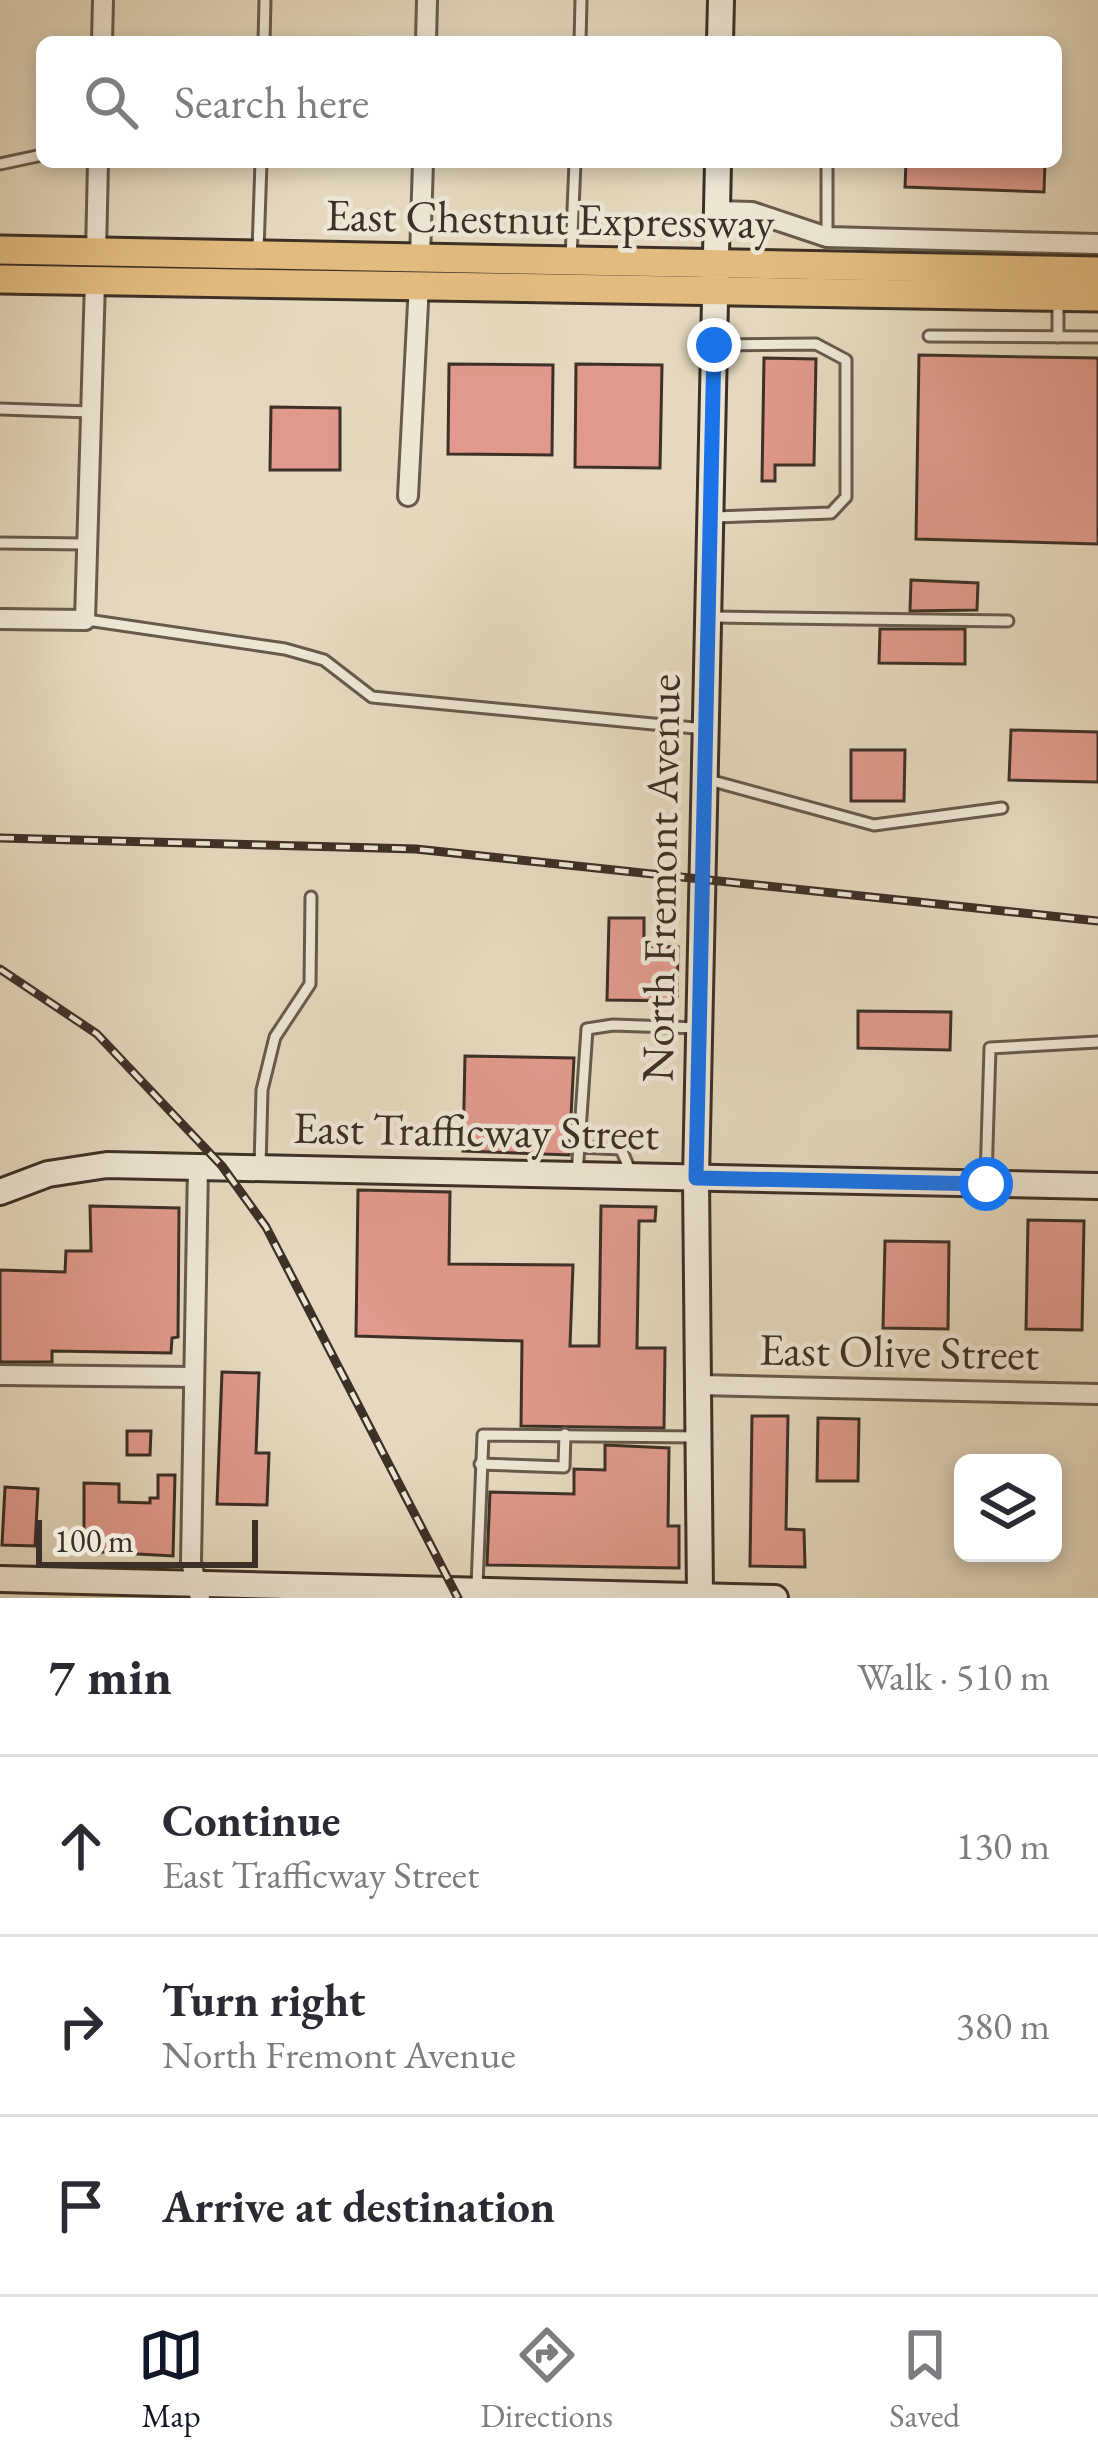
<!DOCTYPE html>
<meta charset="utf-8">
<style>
body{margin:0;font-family:"EB Garamond",serif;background:#f7f7f7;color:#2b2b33}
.controls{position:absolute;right:36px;bottom:36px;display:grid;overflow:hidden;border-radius:18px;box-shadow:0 6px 18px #0003}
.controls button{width:108px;height:108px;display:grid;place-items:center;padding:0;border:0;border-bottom:3px solid #e1e1e2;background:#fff;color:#2b2b33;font:60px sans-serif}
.scale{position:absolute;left:36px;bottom:30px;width:222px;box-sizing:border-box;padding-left:12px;border:6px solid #3d3026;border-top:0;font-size:33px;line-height:42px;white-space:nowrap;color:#3d3026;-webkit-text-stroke:9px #ede6d5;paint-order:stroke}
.stop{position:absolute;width:36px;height:36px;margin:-27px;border:9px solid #1a73e8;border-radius:50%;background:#fff}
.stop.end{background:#1a73e8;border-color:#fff;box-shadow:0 3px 12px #0008}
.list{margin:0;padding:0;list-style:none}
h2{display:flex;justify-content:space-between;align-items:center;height:156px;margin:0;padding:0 48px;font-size:51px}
h2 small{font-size:39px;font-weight:400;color:#7c7c81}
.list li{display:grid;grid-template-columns:78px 1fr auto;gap:36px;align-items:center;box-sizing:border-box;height:180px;padding:0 48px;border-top:3px solid #e1e1e2}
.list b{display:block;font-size:45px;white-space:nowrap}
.list p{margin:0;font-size:39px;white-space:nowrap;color:#7c7c81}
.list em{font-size:39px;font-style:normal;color:#7c7c81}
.icon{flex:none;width:66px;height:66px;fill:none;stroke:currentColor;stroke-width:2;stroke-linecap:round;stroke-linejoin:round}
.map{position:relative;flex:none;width:1098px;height:1598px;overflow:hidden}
.search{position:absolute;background:#fff;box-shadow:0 6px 18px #0003;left:36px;right:36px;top:36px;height:132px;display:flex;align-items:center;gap:30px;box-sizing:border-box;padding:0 42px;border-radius:18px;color:#7c7c81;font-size:45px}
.sheet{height:696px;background:#fff}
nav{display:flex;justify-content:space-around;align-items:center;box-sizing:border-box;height:168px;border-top:3px solid #e1e1e2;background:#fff;font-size:33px;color:#7c7c81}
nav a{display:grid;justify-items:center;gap:6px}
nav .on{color:#111827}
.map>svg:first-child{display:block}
.building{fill:#e0998c;stroke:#3d3026;stroke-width:3}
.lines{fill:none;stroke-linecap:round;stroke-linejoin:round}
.lane-casing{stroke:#675a4c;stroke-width:15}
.street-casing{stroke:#675a4c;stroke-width:24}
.secondary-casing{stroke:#3d3026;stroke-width:30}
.primary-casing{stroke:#3d3026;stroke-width:33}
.lane{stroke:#ede6d5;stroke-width:9}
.street{stroke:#ede6d5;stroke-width:18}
.secondary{stroke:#ede6d5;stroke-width:24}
.primary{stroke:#e2bc7f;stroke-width:27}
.rail-casing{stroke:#3d3026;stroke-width:9}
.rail{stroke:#ede6d5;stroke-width:4.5;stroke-dasharray:14;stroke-linecap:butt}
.route{stroke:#1a73e8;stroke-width:15}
.labels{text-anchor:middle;stroke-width:9;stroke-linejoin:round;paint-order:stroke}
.street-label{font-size:45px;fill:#3d3026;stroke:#ede6d5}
</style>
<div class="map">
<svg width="1098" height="1598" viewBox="0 0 1098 1598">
<rect width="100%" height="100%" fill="#e4d9be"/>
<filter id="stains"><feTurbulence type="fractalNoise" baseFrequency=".00167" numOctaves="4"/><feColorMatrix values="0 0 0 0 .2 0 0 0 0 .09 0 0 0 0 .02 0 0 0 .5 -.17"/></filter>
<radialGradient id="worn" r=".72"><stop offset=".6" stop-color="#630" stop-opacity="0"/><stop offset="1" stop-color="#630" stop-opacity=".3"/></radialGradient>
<!-- building -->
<g class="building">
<polygon points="906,162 1045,162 1044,192 905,187"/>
<polygon points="919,355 1098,358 1098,544 916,539"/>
<polygon points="764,358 816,359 814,465 775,465 775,481 762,481"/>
<polygon points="449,364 553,365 552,455 448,454"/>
<polygon points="576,364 662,365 660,468 575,467"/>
<polygon points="271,407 340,408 340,470 270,470"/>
<polygon points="911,580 978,583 977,610 910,611"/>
<polygon points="880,629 965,629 965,664 879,663"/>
<polygon points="1011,730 1098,732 1098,782 1009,780"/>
<polygon points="851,750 905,750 904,801 851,801"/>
<polygon points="609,918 644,918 644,946 678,947 677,1001 607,1000"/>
<polygon points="858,1011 951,1012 950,1050 858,1048"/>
<polygon points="465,1056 574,1058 569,1155 463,1151"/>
<polygon points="358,1190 450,1192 449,1264 573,1265 570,1346 599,1346 601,1206 656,1207 655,1221 639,1221 637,1348 665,1348 664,1428 521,1426 522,1341 356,1336"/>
<polygon points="90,1206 179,1208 178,1337 172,1338 171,1353 52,1351 52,1362 0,1362 0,1270 65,1272 66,1251 91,1251"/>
<polygon points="1028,1220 1084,1221 1082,1330 1026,1329"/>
<polygon points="885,1241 949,1242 948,1329 883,1328"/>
<polygon points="222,1372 259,1373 256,1453 269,1453 267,1505 217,1504"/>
<polygon points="752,1416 788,1416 786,1529 804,1530 805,1567 750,1566"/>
<polygon points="818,1418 859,1419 858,1481 817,1481"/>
<polygon points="127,1431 151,1431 150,1455 127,1455"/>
<polygon points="605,1445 669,1448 668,1526 679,1526 679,1568 487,1565 490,1492 574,1494 574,1469 605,1470"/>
<polygon points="158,1475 175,1475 173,1556 84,1551 84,1483 119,1484 119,1502 150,1503 150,1498 158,1498"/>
<polygon points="5,1487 38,1489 35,1546 2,1545"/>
</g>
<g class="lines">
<defs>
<g id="lane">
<polyline points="264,42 265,0"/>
<polyline points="580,42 581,0"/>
<polyline points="0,164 42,155"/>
<polyline points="827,237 827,162"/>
<polyline points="258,250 261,162"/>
<polyline points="571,259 575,162"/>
<polyline points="929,336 1098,337"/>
<polyline points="1058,337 1058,301"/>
<polyline points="0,409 91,412"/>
<polyline points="715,517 831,513 846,497 846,360 816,344 718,345"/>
<polyline points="0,543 87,544"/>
<polyline points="714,617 1008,621"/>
<polyline points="87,620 285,649 324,660 372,697 705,729"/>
<polyline points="709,780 874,825 1002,808"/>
<polyline points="578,1147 621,1149 632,1175"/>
<polyline points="260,1167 262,1090 275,1037 310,984 311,897"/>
<polyline points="577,1175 587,1029 613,1025 698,1028"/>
<polyline points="986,1179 990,1048 1098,1042"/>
<polyline points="480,1464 564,1467 565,1434"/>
<polyline points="477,1586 483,1435 698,1437"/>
</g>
<g id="street">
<polyline points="102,42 103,0"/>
<polyline points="426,42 427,0"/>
<polyline points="717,211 752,212 827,237 1098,244"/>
<polyline points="96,253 98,162"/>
<polyline points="420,258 423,162"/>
<polyline points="408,496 419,284"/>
<polyline points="0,619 85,620 95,281"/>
<polyline points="198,1166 191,1562 200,1598"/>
<polyline points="0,1375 193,1377"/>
<polyline points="699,1385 1098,1394"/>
</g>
<g id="secondary">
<polyline points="720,42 721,0"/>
<polyline points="0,1192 48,1174 107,1165 1098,1186"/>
<polyline points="0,1579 775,1598"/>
<polyline points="700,1596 696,1178 718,162"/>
</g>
<g id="primary">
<polyline points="0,250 1098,271"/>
<polyline points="0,279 1098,297"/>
</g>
</defs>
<!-- lane casing -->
<use href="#lane" class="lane-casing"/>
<!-- street casing -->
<use href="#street" class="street-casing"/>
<!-- secondary casing -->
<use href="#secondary" class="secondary-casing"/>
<!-- primary casing -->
<use href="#primary" class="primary-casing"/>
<!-- lane -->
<use href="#lane" class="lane"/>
<!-- street -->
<use href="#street" class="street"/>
<!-- secondary -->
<use href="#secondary" class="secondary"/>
<!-- primary -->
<use href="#primary" class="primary"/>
<defs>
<g id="rail">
<polyline points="0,838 416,849 1098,921"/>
<polyline points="0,969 97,1034 222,1166 266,1227 458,1598"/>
</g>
</defs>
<!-- rail casing -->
<use href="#rail" class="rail-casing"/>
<!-- rail -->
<use href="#rail" class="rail"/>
</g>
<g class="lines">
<!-- route -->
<polyline class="route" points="714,345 696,1178 986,1184"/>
</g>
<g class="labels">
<!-- street labels -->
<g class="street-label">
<text transform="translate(550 218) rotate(1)" y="16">East Chestnut Expressway</text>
<text transform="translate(660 878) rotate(-89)" y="16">North Fremont Avenue</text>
<text transform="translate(476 1130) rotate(1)" y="16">East Trafficway Street</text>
<text transform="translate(899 1351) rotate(1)" y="16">East Olive Street</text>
</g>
</g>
<rect width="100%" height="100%" filter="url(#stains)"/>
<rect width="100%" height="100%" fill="url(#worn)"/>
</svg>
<div class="controls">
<button><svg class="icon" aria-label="layers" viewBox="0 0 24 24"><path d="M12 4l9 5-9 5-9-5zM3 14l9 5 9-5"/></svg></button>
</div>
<div class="scale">100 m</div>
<div class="stop" style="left:986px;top:1184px"></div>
<div class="stop end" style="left:714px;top:345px"></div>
<div class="search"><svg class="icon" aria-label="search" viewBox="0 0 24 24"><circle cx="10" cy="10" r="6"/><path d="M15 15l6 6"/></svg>Search here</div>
</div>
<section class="sheet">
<h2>7 min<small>Walk · 510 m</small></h2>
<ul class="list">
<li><svg class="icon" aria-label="ahead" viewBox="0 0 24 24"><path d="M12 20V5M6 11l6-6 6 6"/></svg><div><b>Continue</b><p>East Trafficway Street</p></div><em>130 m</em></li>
<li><svg class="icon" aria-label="right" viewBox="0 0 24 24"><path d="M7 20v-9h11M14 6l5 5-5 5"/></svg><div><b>Turn right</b><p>North Fremont Avenue</p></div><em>380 m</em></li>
<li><svg class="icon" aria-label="arrive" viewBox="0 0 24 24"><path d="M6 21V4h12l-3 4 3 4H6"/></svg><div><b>Arrive at destination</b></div></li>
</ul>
</section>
<nav>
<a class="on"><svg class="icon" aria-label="map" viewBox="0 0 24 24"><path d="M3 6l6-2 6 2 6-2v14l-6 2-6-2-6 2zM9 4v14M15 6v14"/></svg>Map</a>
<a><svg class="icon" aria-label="directions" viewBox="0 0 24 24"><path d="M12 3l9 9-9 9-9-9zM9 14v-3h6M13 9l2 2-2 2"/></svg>Directions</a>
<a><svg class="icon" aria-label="saved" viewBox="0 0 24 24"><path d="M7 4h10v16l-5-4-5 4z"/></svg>Saved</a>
</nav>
